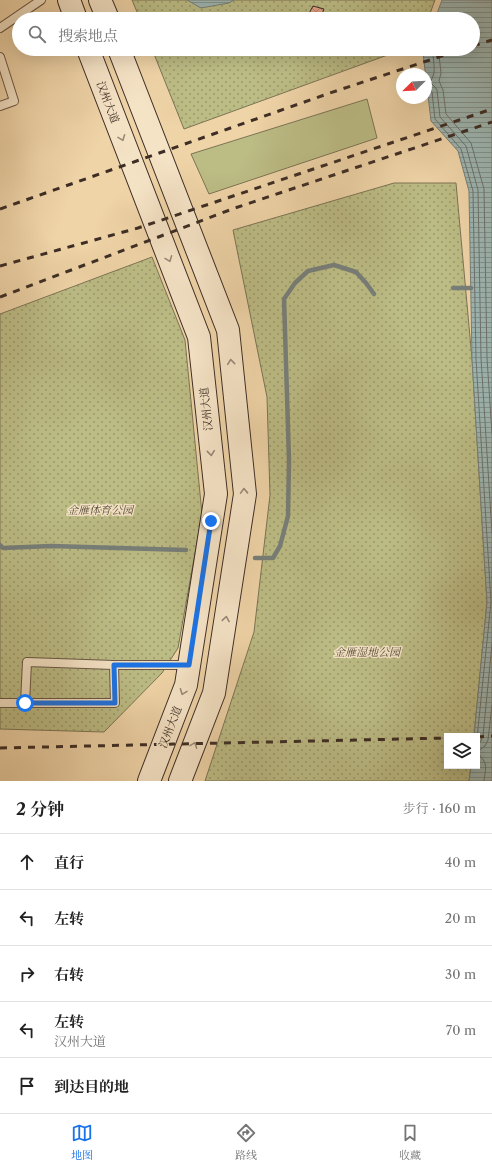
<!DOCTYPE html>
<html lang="zh">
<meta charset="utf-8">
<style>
body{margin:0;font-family:"Libre Caslon Text","Noto Serif SC",serif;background:#f6f6f6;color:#222}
.controls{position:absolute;right:12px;bottom:12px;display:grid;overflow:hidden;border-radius:0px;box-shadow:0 4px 16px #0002}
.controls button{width:36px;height:36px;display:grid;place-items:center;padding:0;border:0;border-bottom:1px solid #e0e0e0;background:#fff;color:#222;font:20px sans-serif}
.compass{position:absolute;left:396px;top:68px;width:36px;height:36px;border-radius:50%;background:#fff;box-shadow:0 4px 16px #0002;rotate:246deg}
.stop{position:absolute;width:12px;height:12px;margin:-9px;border:3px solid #1a73e8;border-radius:50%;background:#fff}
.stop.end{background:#1a73e8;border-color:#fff;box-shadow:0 1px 4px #0008}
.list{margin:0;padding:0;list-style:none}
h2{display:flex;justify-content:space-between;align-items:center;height:52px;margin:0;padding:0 16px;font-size:17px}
h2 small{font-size:13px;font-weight:400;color:#767676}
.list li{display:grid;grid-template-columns:26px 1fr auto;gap:12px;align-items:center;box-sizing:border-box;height:56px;padding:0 16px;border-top:1px solid #e0e0e0}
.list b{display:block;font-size:15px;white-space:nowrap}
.list p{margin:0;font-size:13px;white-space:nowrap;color:#767676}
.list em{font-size:13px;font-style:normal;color:#767676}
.icon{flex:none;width:22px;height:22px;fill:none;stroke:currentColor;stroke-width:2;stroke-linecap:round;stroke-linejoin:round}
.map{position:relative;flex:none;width:492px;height:781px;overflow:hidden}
.search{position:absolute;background:#fff;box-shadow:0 4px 16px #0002;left:12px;right:12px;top:12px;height:44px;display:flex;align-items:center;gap:10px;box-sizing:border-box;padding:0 14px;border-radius:22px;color:#767676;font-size:15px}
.sheet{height:332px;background:#fff}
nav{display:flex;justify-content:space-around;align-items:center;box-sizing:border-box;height:56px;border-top:1px solid #e0e0e0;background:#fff;font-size:11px;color:#767676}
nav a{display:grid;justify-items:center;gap:2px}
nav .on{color:#1a73e8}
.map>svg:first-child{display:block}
.grass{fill:#bcbc85;stroke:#7c7455}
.park{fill:url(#park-dots);stroke:#7c7455}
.water{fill:url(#water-rules);stroke:#777f7a}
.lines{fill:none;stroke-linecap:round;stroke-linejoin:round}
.shore{stroke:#6d726c;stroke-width:1}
.stream{stroke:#777f7a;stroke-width:4.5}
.building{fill:url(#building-cross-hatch);stroke:#3d2d25}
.service-casing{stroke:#6a5746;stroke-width:10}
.secondary-casing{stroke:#3d2d25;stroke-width:24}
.service{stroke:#f5e3c6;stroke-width:8}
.secondary{stroke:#f5e3c6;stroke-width:22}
.rail{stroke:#3d2d25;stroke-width:3;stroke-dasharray:7 7;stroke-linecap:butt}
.oneway{stroke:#998876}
.route{stroke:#1a73e8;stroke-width:5}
.labels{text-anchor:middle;stroke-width:3;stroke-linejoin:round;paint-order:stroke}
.street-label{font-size:11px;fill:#3d2d25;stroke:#f5e3c6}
.park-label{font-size:11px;font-style:italic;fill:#564a38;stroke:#f5e3c6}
</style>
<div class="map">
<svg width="492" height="781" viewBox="0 0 492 781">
<defs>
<pattern id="park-dots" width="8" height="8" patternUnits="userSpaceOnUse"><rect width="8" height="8" fill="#bcbc85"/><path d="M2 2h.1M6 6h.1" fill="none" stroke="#9a996d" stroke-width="1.8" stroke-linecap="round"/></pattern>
<pattern id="water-rules" width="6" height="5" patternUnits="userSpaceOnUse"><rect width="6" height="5" fill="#9db6b2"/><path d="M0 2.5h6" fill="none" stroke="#819491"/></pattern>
<pattern id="building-cross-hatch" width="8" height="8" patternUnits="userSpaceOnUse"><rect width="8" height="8" fill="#e4a389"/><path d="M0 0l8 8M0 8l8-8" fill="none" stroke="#ba8570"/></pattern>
</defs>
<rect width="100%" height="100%" fill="#efd4a8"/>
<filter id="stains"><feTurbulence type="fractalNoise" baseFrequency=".005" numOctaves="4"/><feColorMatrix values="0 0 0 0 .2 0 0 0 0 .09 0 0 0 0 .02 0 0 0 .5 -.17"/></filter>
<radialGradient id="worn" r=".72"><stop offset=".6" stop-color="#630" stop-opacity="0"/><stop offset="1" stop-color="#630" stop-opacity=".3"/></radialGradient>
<!-- grass -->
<polygon class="grass" points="367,99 377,138 209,194 191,154"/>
<!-- park -->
<g class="park">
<polygon points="132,0 435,0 428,19 140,19"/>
<polygon points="152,49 404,49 184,129"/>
<polygon points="394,183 456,183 472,359 487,602 474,736 447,736 447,766 471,766 469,781 205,781 254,632 270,495 267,397 233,230"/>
<polygon points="152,257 185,340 202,514 178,648 162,673 104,732 0,729 0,314"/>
</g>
<!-- water -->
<g class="water">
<polygon points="187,0 234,0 229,3 201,8"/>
<polygon points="442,0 492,0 492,781 469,781 471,766 477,766 477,736 474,736 487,602 472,359 469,191 458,151 431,121 423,53 425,49 473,49 473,19 435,19"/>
</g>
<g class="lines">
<!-- shore -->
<g class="shore">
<path d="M433 49C432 62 438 71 430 82L435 87 437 90 440 117 466 146 478 190 481 358 492 533"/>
<polyline points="439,49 439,55 441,73 439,81 443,90 446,114 471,143 484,189 487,358 492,434"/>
<polyline points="426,88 430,89 432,92 435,119 461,149 473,191 476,359 491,602 477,738"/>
<polyline points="477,744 481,741 483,736 492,644"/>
<path d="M484 781C486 764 488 765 477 752L485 746 488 740 492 705"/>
</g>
<!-- stream -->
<g class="stream">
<polyline points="453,288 471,288"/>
<polyline points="0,545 3,548 51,546 186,550"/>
<polyline points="255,558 273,558 280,546 288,516 289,460 284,299 295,283 308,271 334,265 356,272 366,283 374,294"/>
</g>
</g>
<!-- building -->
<polygon class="building" points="313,6 324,9 320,19 306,19"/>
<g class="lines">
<defs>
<g id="service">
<polyline points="0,28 41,0"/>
<polyline points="0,57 14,101 0,106"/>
<polyline points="0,703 115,703 114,665 189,665"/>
<polyline points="25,703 27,662 114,665"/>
</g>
<g id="secondary">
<polyline points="69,0 76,19"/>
<polyline points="100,0 108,19"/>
<polyline points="88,49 199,337 216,494 186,685 149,781"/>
<polyline points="119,49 228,330 245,494 214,693 180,781"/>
</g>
</defs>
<!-- service casing -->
<use href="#service" class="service-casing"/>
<!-- secondary casing -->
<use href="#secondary" class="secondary-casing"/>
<!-- service -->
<use href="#service" class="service"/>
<!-- secondary -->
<use href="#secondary" class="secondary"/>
<!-- rail -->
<g class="rail">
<polyline points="473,46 492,40"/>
<polyline points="0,209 330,93 463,49"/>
<polyline points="0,266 138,228 492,109"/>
<polyline points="0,297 235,208 492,122"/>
<polyline points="477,737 492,736"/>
<polyline points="0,748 447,738"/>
</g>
</g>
<!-- one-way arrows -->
<defs><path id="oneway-chevron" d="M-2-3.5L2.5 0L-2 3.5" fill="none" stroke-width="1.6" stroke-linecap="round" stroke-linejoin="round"/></defs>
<g class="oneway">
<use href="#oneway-chevron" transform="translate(122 138) rotate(69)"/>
<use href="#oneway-chevron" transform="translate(169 259) rotate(69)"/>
<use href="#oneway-chevron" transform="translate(231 362) rotate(-96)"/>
<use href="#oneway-chevron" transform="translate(211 453) rotate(84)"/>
<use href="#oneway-chevron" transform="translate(244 491) rotate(-92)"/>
<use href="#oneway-chevron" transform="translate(226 619) rotate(-81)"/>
<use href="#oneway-chevron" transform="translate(183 692) rotate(111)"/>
<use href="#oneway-chevron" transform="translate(194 745) rotate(-69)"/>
</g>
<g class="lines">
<!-- route -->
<polyline class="route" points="25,703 115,703 114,665 189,665 211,521"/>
</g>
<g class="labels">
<!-- street labels -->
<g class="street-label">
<text transform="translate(108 102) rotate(69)" y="4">汉州大道</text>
<text transform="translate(206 409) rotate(-96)" y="4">汉州大道</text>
<text transform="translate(170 727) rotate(-69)" y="4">汉州大道</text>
</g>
<!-- park labels -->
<g class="park-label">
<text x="100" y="514">金雁体育公园</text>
<text x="367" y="656">金雁湿地公园</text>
</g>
</g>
<rect width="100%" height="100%" filter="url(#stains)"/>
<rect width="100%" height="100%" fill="url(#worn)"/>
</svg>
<div class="controls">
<button><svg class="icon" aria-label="layers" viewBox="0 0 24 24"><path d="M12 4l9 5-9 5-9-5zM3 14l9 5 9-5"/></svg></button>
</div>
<svg class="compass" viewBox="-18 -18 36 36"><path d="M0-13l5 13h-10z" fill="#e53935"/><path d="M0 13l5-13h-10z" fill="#767676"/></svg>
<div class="stop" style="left:25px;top:703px"></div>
<div class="stop end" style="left:211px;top:521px"></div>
<div class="search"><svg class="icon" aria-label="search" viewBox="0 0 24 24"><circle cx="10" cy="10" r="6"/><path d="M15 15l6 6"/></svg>搜索地点</div>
</div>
<section class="sheet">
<h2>2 分钟<small>步行 · 160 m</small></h2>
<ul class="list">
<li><svg class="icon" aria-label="ahead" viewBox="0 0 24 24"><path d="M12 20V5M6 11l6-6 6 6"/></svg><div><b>直行</b></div><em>40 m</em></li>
<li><svg class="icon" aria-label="left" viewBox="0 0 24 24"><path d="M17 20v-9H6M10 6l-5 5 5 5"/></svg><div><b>左转</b></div><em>20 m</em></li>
<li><svg class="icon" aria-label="right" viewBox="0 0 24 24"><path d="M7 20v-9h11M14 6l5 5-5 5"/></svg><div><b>右转</b></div><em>30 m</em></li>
<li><svg class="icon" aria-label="left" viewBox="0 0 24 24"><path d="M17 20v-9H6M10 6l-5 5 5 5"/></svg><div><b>左转</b><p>汉州大道</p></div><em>70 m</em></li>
<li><svg class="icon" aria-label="arrive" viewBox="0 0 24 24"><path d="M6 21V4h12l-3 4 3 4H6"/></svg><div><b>到达目的地</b></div></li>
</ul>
</section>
<nav>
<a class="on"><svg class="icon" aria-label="map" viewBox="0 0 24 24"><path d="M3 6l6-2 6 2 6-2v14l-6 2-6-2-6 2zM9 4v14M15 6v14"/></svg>地图</a>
<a><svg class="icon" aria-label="directions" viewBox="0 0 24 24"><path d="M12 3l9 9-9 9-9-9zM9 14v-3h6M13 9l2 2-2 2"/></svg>路线</a>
<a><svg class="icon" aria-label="saved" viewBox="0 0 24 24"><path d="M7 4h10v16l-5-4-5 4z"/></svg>收藏</a>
</nav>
